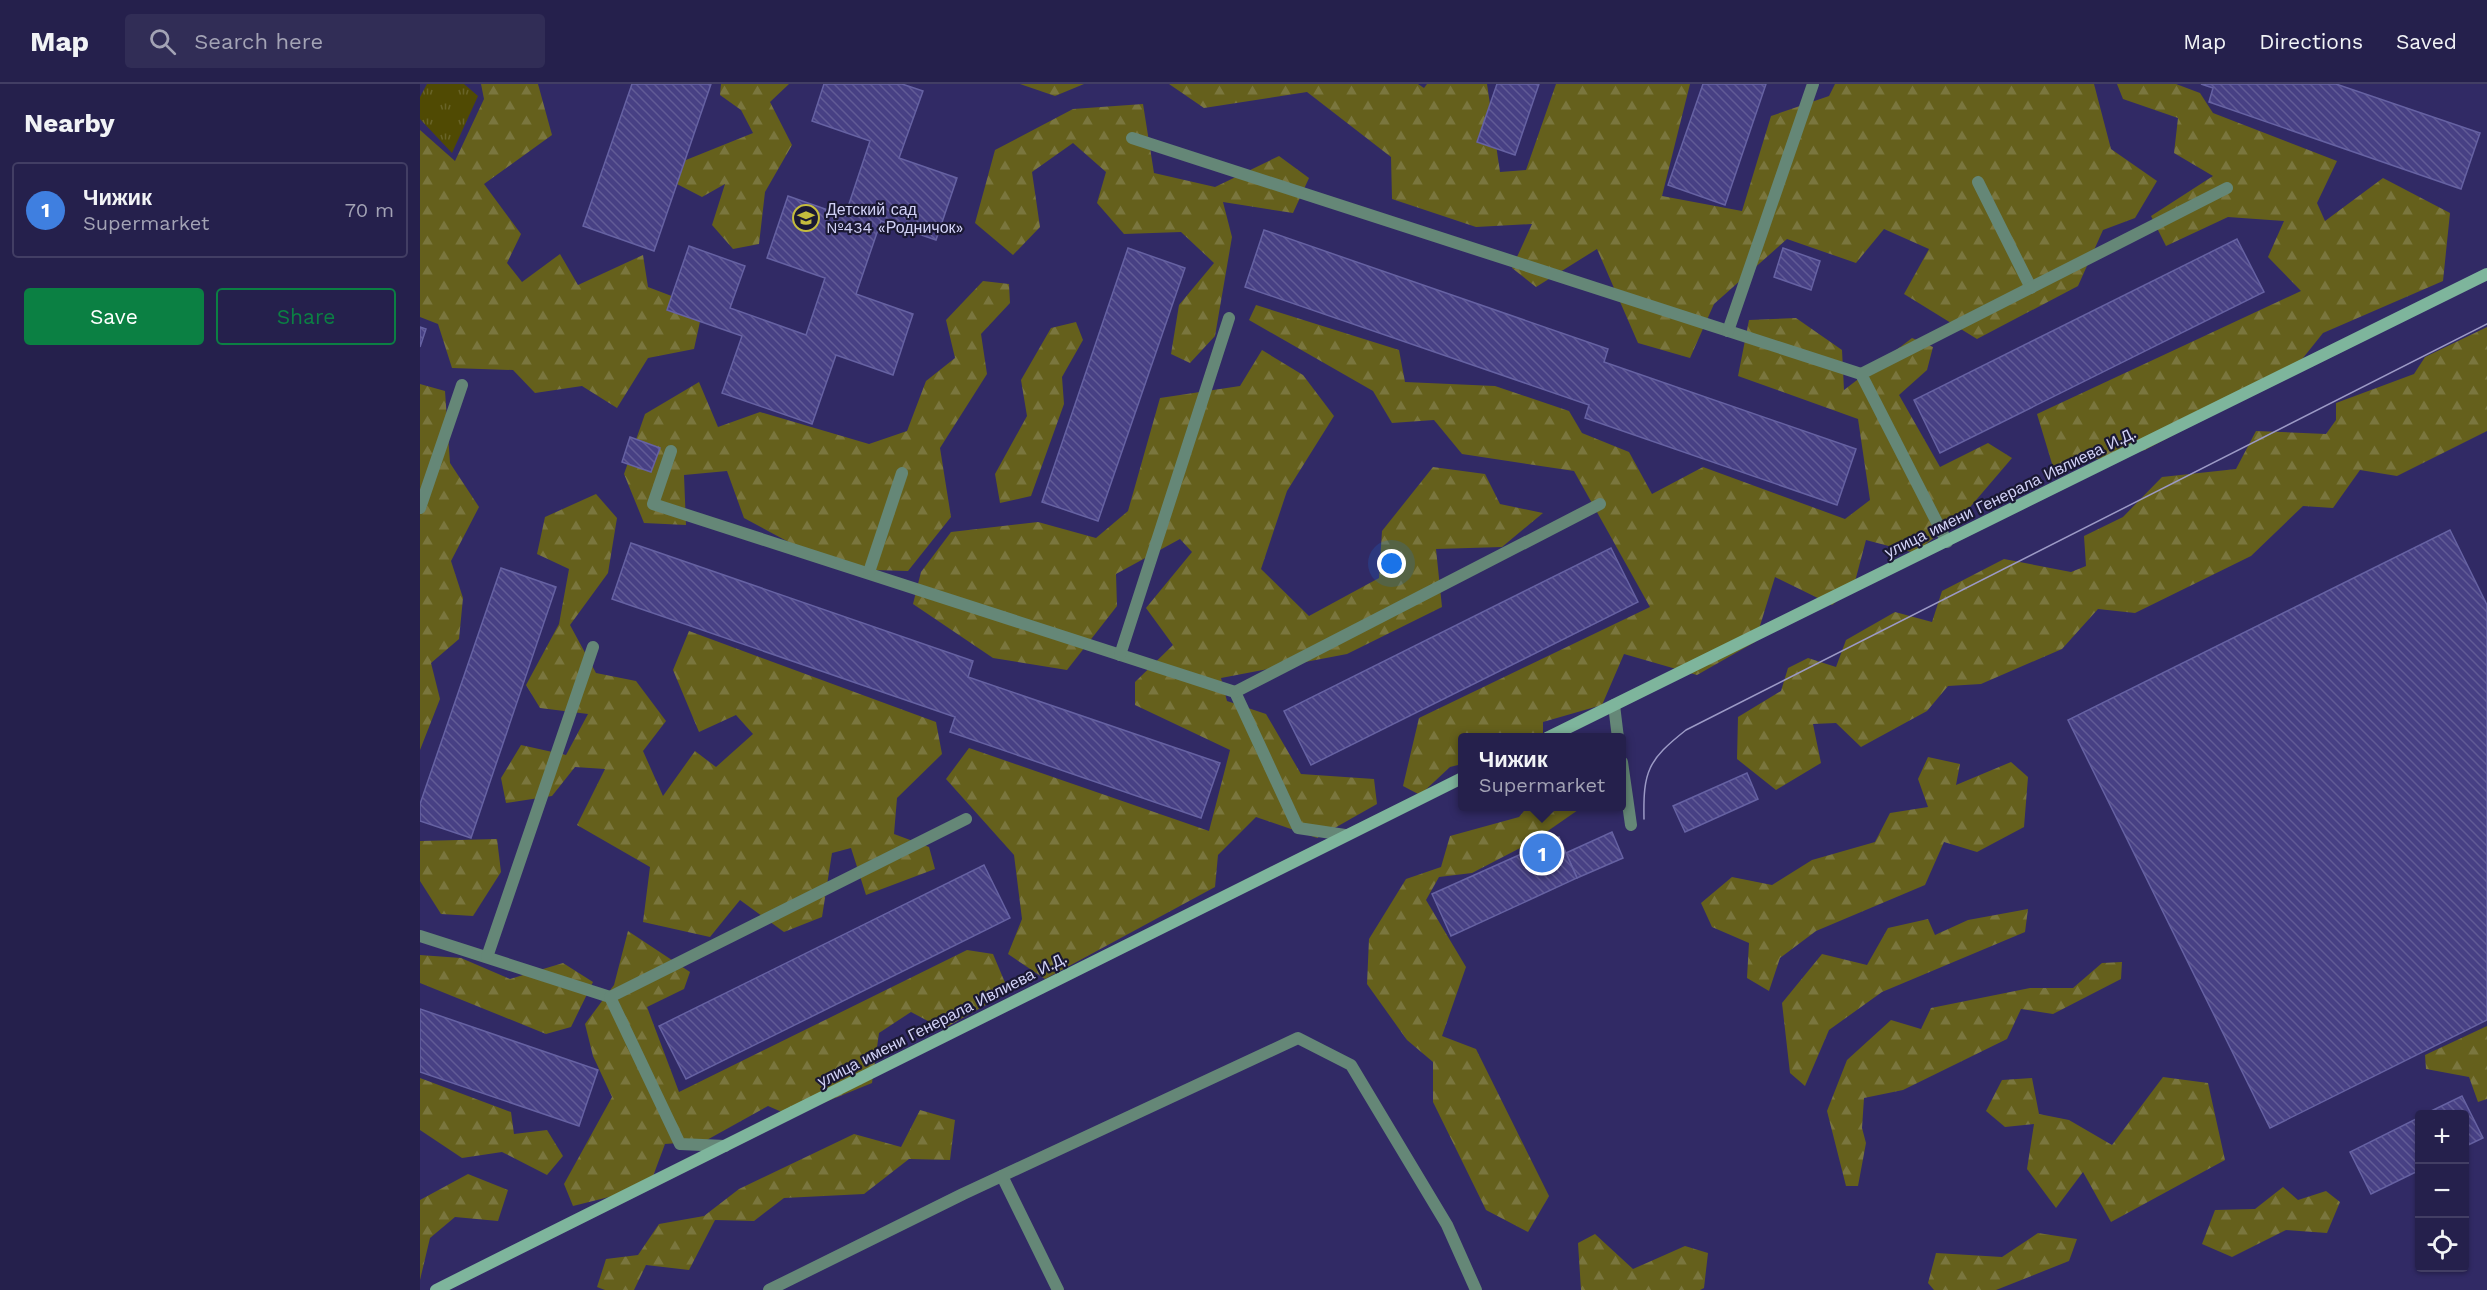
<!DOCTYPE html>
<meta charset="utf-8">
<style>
body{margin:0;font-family:"Work Sans",sans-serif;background:#312d56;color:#f1f3f6}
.controls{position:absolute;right:18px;bottom:18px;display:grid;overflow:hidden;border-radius:6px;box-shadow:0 2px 4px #0004}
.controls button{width:54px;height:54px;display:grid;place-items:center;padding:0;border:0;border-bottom:2px solid #423e64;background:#25204c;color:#f1f3f6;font:30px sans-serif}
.you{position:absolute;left:972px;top:480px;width:21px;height:21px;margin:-15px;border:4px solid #fff;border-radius:50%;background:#1a73e8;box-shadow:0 0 0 9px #1a73e833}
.badge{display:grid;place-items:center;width:39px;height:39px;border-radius:50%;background:#0b8043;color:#fff;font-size:20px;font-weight:700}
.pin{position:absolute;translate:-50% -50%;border:3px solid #fff;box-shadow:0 2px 6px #0006}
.popup{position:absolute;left:1038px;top:649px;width:168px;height:78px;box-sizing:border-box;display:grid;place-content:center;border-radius:6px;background:#25204c;filter:drop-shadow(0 2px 4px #0005);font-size:20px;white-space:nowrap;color:#a3a3b5}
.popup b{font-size:22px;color:#f1f3f6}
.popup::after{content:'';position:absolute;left:50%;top:100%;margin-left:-12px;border:12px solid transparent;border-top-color:#25204c}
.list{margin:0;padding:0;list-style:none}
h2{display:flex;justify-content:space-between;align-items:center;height:78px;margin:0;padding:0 24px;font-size:26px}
h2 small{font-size:20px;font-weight:400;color:#a3a3b5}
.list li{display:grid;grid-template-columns:39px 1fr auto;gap:18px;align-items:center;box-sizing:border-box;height:96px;margin:0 12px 12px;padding:0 12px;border:2px solid #423e64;border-radius:6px}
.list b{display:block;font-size:22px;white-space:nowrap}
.list p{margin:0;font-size:20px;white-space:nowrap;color:#a3a3b5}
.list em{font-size:20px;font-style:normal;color:#a3a3b5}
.actions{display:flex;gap:12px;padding:18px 24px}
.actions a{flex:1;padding:14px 0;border:2px solid #0b8043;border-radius:6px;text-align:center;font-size:21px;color:#0b8043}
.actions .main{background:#0b8043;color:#fff}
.icon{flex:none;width:33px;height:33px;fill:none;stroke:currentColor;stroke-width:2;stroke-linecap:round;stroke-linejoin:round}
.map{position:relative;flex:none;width:2067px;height:1206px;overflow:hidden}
header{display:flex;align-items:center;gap:36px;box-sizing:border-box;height:84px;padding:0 30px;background:#25204c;border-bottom:2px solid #423e64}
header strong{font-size:28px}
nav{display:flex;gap:33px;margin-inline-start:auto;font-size:21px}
.search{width:420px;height:54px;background:#312d56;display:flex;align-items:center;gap:15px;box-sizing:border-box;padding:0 21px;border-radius:6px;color:#a3a3b5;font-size:22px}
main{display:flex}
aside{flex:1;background:#25204c}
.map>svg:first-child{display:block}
.forest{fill:url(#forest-firs)}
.park{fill:url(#park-tufts)}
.building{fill:url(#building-back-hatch);stroke:#6662a3;stroke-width:1.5}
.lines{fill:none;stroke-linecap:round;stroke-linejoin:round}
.lane{stroke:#658777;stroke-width:12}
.secondary{stroke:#7eb59c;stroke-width:12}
.tram{stroke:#9c9ac6;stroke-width:1.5}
.labels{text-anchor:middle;stroke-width:4.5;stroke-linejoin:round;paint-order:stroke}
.poi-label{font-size:16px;fill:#d2d2f7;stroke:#1a1833;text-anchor:start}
.street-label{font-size:16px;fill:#d2d2f7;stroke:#1a1833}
</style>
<header>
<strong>Map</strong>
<div class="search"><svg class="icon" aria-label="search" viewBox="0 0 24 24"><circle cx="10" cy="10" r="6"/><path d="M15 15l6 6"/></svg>Search here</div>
<nav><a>Map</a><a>Directions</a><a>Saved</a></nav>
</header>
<main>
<aside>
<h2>Nearby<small></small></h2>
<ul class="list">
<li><span class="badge" style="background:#3f7fe0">1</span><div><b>Чижик</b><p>Supermarket</p></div><em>70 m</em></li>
</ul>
<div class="actions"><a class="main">Save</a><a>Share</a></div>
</aside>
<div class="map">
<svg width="2067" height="1206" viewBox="0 0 2067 1206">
<defs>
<pattern id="forest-firs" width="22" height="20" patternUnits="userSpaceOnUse" patternTransform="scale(1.5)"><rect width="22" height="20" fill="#65601c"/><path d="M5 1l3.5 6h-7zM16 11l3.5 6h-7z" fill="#7a763e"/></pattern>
<pattern id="park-tufts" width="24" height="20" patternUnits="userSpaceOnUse" patternTransform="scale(1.5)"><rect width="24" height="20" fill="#504a03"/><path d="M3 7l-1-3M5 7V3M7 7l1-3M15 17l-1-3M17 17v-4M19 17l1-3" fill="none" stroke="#686328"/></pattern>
<pattern id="building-back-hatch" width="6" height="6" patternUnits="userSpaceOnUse" patternTransform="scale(1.5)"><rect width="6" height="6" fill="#474084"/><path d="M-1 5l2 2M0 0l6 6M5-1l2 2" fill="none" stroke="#615b96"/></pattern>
</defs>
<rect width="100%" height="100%" fill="#312a65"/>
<!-- forest -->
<g class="forest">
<polygon points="61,0 118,0 132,51 64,100 101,150 87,179 102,198 140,170 158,201 223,171 228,203 283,224 274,265 228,274 197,324 162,302 115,309 93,286 32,284 18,240 0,233 0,46 35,77 64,15"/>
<polygon points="301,0 369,0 350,18 372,61 345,108 339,160 313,165 292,141 305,100 282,113 255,99 256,80 333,49 321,26 300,11"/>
<polygon points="600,0 664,0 635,12"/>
<polygon points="749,0 998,0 1004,4 1007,0 1067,0 1080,88 1106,86 1136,0 1270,0 1242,112 1322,127 1351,32 1409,12 1415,0 1674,0 1691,65 1737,97 1715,134 1683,146 1658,202 1557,255 1484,210 1509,165 1464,145 1436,179 1367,155 1294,220 1270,274 1218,259 1177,165 1116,203 1092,184 1112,140 1056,143 972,115 971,73 887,8 784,24"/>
<polygon points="1697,0 1756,0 1780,9 1793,29 1917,77 1897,119 1905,137 1963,94 2030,129 2023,197 1903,249 1871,289 1725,366 1633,383 1617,330 1881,207 1848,173 1864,137 1808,133 1746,162 1731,132 1793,92 1754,69 1758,34 1703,15"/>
<polygon points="723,20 734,89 795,103 859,72 889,94 873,129 803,118 812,153 795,252 770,279 751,270 759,221 794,179 761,148 704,150 677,119 686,88 653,59 612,88 620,143 593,171 555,139 575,66 653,25"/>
<polygon points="563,197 589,200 590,219 561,250 567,290 520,364 531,433 488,487 419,485 324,434 307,387 264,391 266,441 224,439 204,390 225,330 279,298 298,343 340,328 449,360 487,347 506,297 535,274 526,236"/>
<polygon points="836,221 979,266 985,298 1075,302 1149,327 1162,349 1209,368 1232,410 1283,383 1425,435 1450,416 1438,335 1318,292 1329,236 1376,234 1422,266 1424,306 1492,254 1513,263 1507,286 1479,311 1520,383 1568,359 1592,374 1545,429 1495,469 1446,456 1433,505 1412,521 1355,493 1335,558 1277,591 1204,570 1182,621 1123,638 1123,653 1042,654 1042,680 1030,683 1000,711 983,702 999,634 1230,523 1154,387 1042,370 1014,336 972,339 953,307 829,236"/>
<polygon points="656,238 663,256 642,293 644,320 611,412 580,419 575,390 607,332 601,296 631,244"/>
<polygon points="2067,243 2067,347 1977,392 1940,386 1913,424 1883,422 1831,472 1715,529 1678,525 1642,565 1561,600 1528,602 1507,627 1441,663 1416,639 1393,640 1401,679 1356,706 1317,675 1318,633 1361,607 1368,584 1388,574 1416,583 1426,556 1475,528 1512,538 1522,507 1584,475 1651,488 1666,482 1664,452 1703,433 1742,393 1816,385 1836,347 1906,350 1916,336 1916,319 1994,290 2005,273"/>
<polygon points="842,266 883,291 914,332 867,407 841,485 889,532 959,494 962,447 1013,383 1065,390 1080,420 1123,429 1082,463 1016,465 1022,523 927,570 801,594 807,617 846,630 881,690 954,695 957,720 897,754 836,733 798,771 795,803 625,895 588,870 602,835 594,771 526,695 549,664 789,747 810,666 715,621 715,598 753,561 726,524 772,468 760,455 696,490 697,522 647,586 573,574 493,520 501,488 531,448 618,438 676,454 708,427 740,314 820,302"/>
<polygon points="0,300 25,307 30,379 59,423 31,477 43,514 39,555 11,579 20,615 0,666"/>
<polygon points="176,410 197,434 188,489 150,541 176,589 216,597 246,637 223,667 243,712 275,667 296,683 333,650 316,631 279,648 253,586 269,547 516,638 522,670 477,714 474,750 509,763 515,785 446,811 431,764 412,769 402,833 364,848 320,816 290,853 223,838 230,783 157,741 185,685 155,683 132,712 86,719 81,694 101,661 146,671 168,630 120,624 106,601 139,540 149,485 117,470 125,433"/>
<polygon points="1508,673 1540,680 1536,701 1591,678 1608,693 1604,743 1557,768 1524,758 1505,801 1396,847 1360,874 1349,907 1327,894 1329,859 1292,843 1281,819 1312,793 1352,801 1392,776 1455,758 1470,729 1508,723 1498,695"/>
<polygon points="1108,722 1156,723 1158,726 1112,758 1052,789 1019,793 1006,816 1046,883 1022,952 1056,965 1129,1112 1108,1148 1066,1126 1013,1018 1013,978 987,956 947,900 949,855 986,795 1021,783 1030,752 1099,733"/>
<polygon points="77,755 81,788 53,832 21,830 0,797 0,757"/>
<polygon points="1608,825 1605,848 1462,908 1409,946 1385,1002 1370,989 1362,919 1402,870 1447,881 1468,844 1508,835 1515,851 1548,836"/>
<polygon points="208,847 270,888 264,905 227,923 259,1008 547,866 573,870 589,908 523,945 491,928 459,949 452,999 371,1032 348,1022 285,1057 245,1060 229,1103 153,1122 144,1100 192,1013 173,972 165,940 194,901"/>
<polygon points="0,871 41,874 90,895 143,879 173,898 151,943 126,950 0,899"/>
<polygon points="1702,878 1701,895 1633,930 1601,925 1587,955 1483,1006 1444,1014 1442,1044 1446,1059 1438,1102 1426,1102 1407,1027 1427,976 1471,936 1501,945 1511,924 1610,904 1653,904 1682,879"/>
<polygon points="2067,942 2067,1015 2058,1018 2049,993 2006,985 2005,971"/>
<polygon points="1743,993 1788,999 1805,1076 1691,1138 1663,1088 1636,1124 1607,1085 1614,1040 1585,1043 1566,1027 1582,996 1612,994 1619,1030 1649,1036 1692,1061"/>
<polygon points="0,994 91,1028 94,1050 127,1046 143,1072 127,1091 82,1068 42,1074 0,1046"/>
<polygon points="500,1026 535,1036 530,1076 489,1075 444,1110 364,1114 334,1137 295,1136 269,1186 226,1181 214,1206 185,1206 177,1203 186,1175 218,1171 239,1140 284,1132 319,1105 434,1050 481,1063"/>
<polygon points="48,1090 88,1106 78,1137 35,1133 10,1154 0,1196 0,1116"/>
<polygon points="1863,1103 1878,1116 1906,1107 1920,1118 1907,1149 1866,1146 1812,1173 1782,1160 1795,1126 1835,1125"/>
<polygon points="1618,1149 1657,1155 1649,1177 1576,1206 1514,1206 1508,1199 1516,1169 1582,1173"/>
<polygon points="1175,1150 1213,1185 1265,1162 1288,1169 1284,1204 1280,1206 1161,1206 1158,1159"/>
</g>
<!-- park -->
<polygon class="park" points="7,0 44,0 58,12 32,69 0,35 0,13"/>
<!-- building -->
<g class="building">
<polygon points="212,0 291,0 234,167 163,142"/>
<polygon points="404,0 482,0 503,7 479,74 537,94 516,156 461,137 436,210 493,230 473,291 416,271 392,340 302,309 322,252 247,226 269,162 325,182 310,224 386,251 405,194 347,174 368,112 425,132 450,57 392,37"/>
<polygon points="1077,0 1119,0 1095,71 1057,58"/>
<polygon points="1283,0 1346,0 1305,121 1248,101"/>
<polygon points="1781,0 1916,0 2060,49 2041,105 1789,18 1793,4"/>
<polygon points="844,146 1188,265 1184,278 1436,365 1417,421 1165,334 1169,321 825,203"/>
<polygon points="1817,155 1844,208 1520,369 1494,316"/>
<polygon points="708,164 765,184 678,437 622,418"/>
<polygon points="1363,164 1400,177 1391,206 1354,193"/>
<polygon points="0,243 6,245 0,263"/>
<polygon points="210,353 240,364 231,388 202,378"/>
<polygon points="2030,446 2067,521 2067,936 1850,1044 1648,636"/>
<polygon points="211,459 553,577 548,593 800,679 781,734 530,648 535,633 192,515"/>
<polygon points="1191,464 1218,518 891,681 864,627"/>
<polygon points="81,484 136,503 51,754 0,737 0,720"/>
<polygon points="1327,689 1338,715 1265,748 1253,722"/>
<polygon points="1192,748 1203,774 1157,794 1146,769"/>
<polygon points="1139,753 1157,794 1031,852 1012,810"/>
<polygon points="564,781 590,834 266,995 239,942"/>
<polygon points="0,925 178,986 159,1042 0,988"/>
<polygon points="2042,1012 2063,1054 2044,1063 2044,1030 2005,1030"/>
<polygon points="2000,1033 2000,1086 1951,1110 1930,1068"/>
</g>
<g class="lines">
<!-- lane -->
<g class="lane">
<polyline points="712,54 1441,290"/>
<polyline points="1558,98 1611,204"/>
<polyline points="1308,247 1393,0"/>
<polyline points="251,367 233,420 815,608 878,744 925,751"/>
<polyline points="0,424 42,301"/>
<polyline points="1527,458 1441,290 1807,104"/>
<polyline points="449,488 482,389"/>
<polyline points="700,571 809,234"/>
<polyline points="815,608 1180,420"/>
<polyline points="1194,621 1198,654"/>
<polyline points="1202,678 1211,741"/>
<polyline points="0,852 190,913 260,1060 305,1062"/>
<polyline points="67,873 173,563"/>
<polyline points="190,913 546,735"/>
<polyline points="582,1092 638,1206"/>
<polyline points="349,1206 543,1110 878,954 931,981 1027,1141 1056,1206"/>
</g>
<!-- secondary -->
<g class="secondary">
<polyline points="1127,654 2067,190"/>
<polyline points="16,1206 1042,694"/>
</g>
<!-- tram -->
<path class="tram" d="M1224 735C1223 687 1228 676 1266 646L2067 240"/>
</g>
<!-- icons -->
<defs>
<symbol id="school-ring" viewBox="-11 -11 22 22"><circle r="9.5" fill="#1a1833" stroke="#c5bc3d" stroke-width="1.5"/><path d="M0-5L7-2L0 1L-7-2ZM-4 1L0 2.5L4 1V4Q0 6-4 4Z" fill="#c5bc3d"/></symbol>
</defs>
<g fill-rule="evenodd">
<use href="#school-ring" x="371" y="119" width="30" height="30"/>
</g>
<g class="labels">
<!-- poi labels -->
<g class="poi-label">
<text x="406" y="131">Детский сад<tspan x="406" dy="18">№434 «Родничок»</tspan></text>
</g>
<!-- street labels -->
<g class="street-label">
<text transform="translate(1590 408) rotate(-26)" y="6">улица имени Генерала Ивлиева И.Д.</text>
<text transform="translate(522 935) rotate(-27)" y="6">улица имени Генерала Ивлиева И.Д.</text>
</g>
</g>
</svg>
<div class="controls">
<button>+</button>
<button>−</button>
<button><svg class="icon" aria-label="locate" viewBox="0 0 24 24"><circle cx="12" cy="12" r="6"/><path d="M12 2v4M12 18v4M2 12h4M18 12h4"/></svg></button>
</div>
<div class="you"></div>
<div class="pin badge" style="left:1122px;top:769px;background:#3f7fe0">1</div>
<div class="popup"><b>Чижик</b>Supermarket</div>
</div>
</main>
